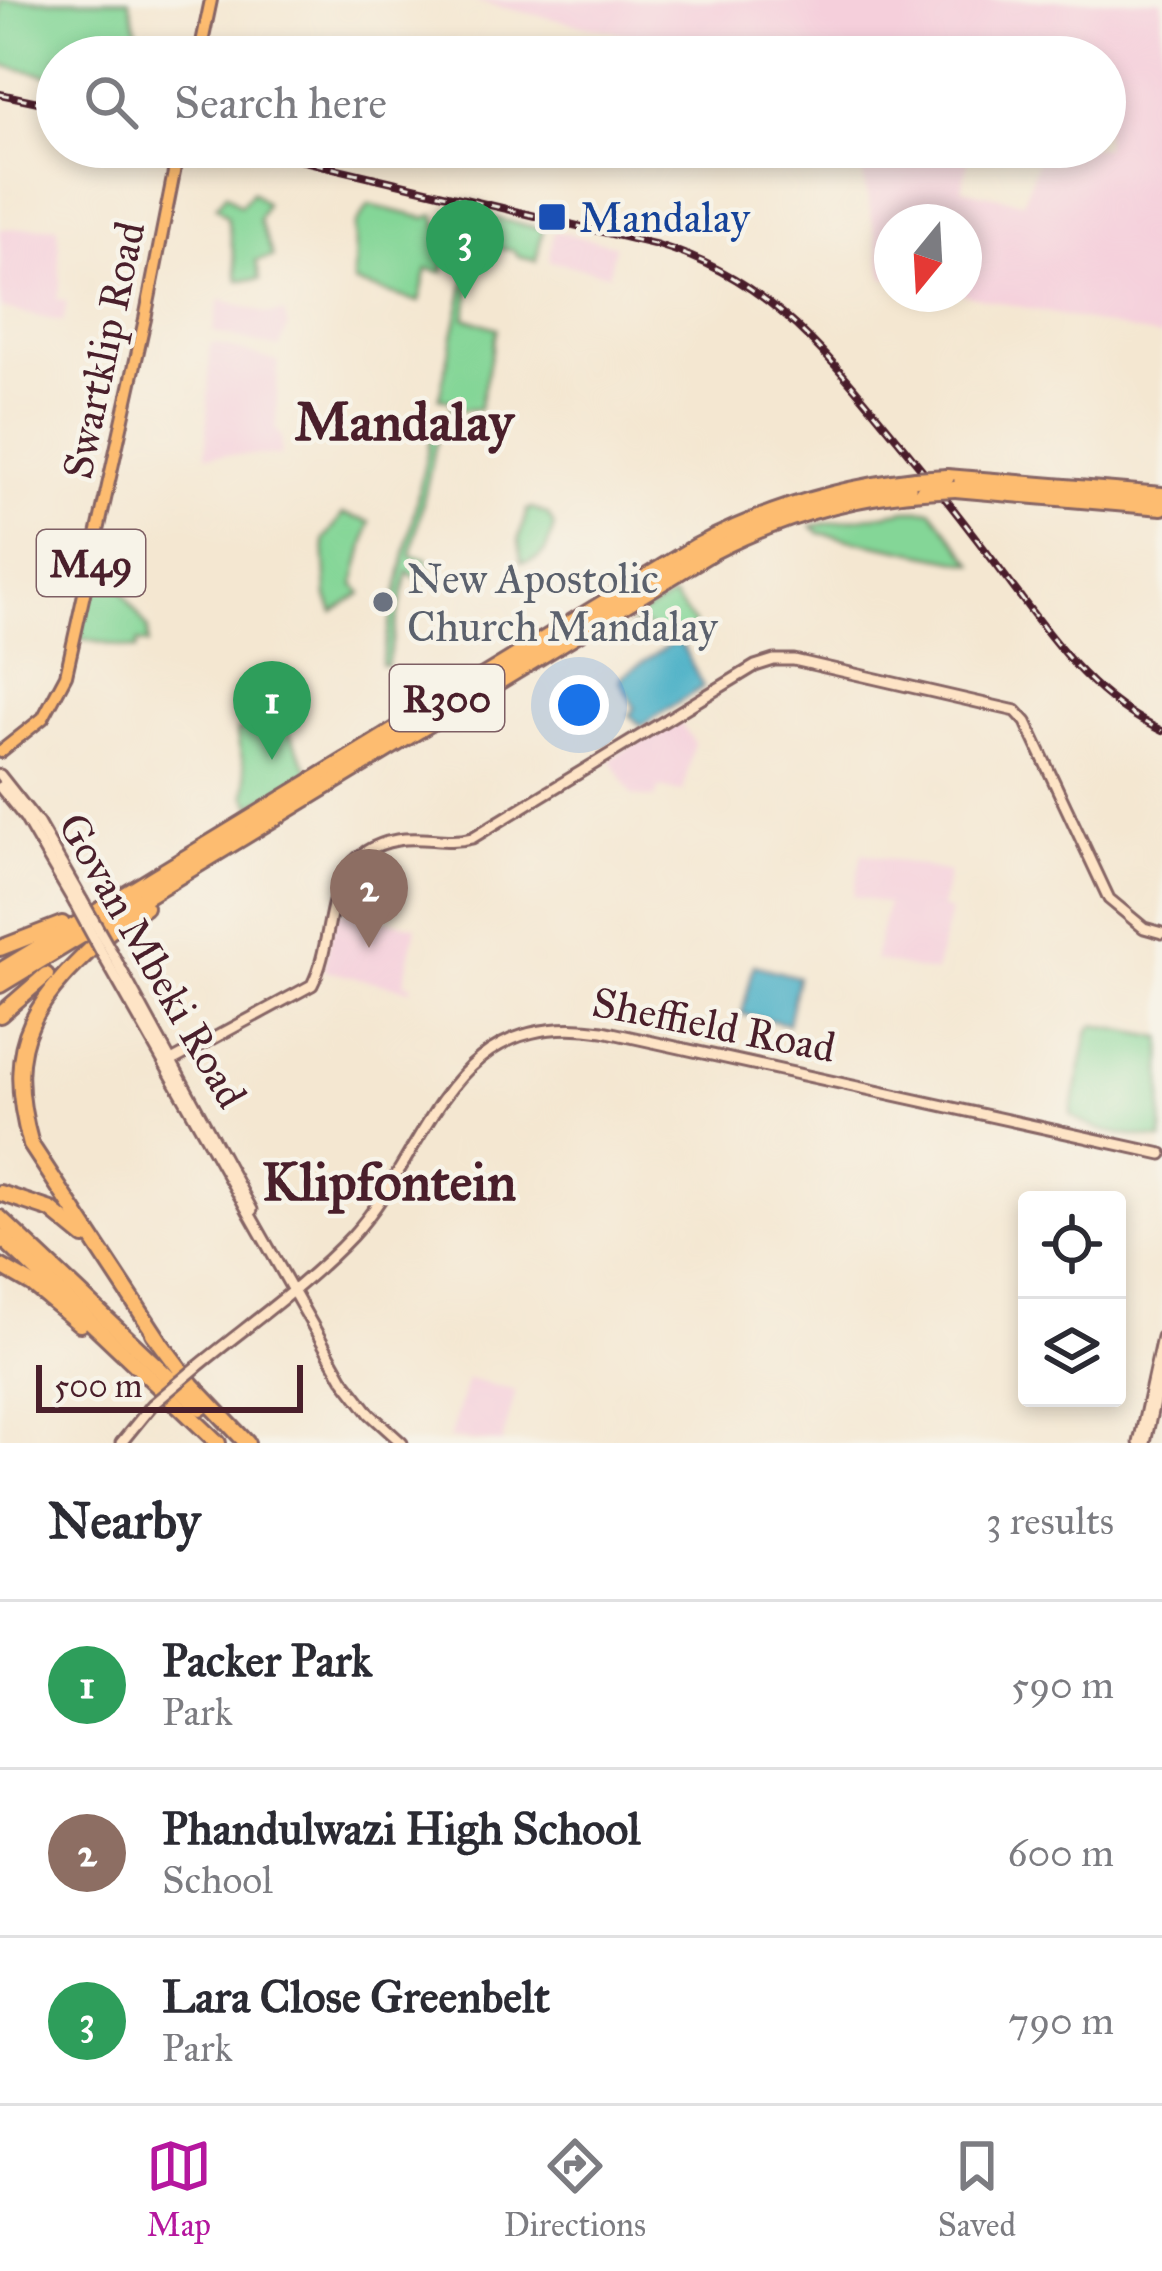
<!DOCTYPE html>
<style>
body{margin:0;font-family:"IM FELL Great Primer",serif;background:#f7f7f7;color:#2b2b33}
.controls{position:absolute;right:36px;bottom:36px;display:grid;overflow:hidden;border-radius:12px;box-shadow:0 6px 18px #0003}
.controls button{width:108px;height:108px;display:grid;place-items:center;padding:0;border:0;border-bottom:3px solid #e1e1e2;background:#fff;color:#2b2b33;font:60px sans-serif}
.compass{position:absolute;left:874px;top:204px;width:108px;height:108px;border-radius:50%;background:#fff;box-shadow:0 6px 18px #0003;rotate:198deg}
.scale{position:absolute;left:36px;bottom:30px;width:267px;box-sizing:border-box;padding-left:12px;border:6px solid #4a1f2b;border-top:0;font-size:33px;line-height:42px;white-space:nowrap;color:#4a1f2b;-webkit-text-stroke:9px #f7f3e8;paint-order:stroke}
.you{position:absolute;left:579px;top:705px;width:42px;height:42px;margin:-30px;border:9px solid #fff;border-radius:50%;background:#1a73e8;box-shadow:0 0 0 18px #1a73e833}
.badge{display:grid;place-items:center;width:78px;height:78px;border-radius:50%;background:#b5179e;color:#fff;font-size:39px;font-weight:700}
.pin{position:absolute;translate:-50% -99px;filter:drop-shadow(0 3px 6px #0008)}
.pin::after{content:'';position:absolute;top:63px;width:42px;height:36px;background:inherit;clip-path:polygon(0 0,100% 0,50% 100%)}
.list{margin:0;padding:0;list-style:none}
h2{display:flex;justify-content:space-between;align-items:center;height:156px;margin:0;padding:0 48px;font-size:51px}
h2 small{font-size:39px;font-weight:400;color:#7c7c81}
.list li{display:grid;grid-template-columns:78px 1fr auto;gap:36px;align-items:center;box-sizing:border-box;height:168px;padding:0 48px;border-top:3px solid #e1e1e2}
.list b{display:block;font-size:45px;white-space:nowrap}
.list p{margin:0;font-size:39px;white-space:nowrap;color:#7c7c81}
.list em{font-size:39px;font-style:normal;color:#7c7c81}
.icon{flex:none;width:66px;height:66px;fill:none;stroke:currentColor;stroke-width:2;stroke-linecap:round;stroke-linejoin:round}
.map{position:relative;flex:none;width:1162px;height:1443px;overflow:hidden}
.search{position:absolute;background:#fff;box-shadow:0 6px 18px #0003;left:36px;right:36px;top:36px;height:132px;display:flex;align-items:center;gap:30px;box-sizing:border-box;padding:0 42px;border-radius:66px;color:#7c7c81;font-size:45px}
.sheet{height:660px;background:#fff}
nav{display:flex;justify-content:space-around;align-items:center;box-sizing:border-box;height:168px;border-top:3px solid #e1e1e2;background:#fff;font-size:33px;color:#7c7c81}
nav a{display:grid;justify-items:center;gap:6px}
nav .on{color:#b5179e}
.map>svg:first-child{display:block}
.built{fill:#f5cfdb}
.green{fill:#84d697;stroke:#677a61;stroke-width:3}
.water{fill:#47afc6;stroke:#486778;stroke-width:3}
.lines{fill:none;stroke-linecap:round;stroke-linejoin:round}
.secondary-casing{stroke:#866565;stroke-width:15}
.primary-casing{stroke:#866565;stroke-width:16}
.highway-casing{stroke:#866565;stroke-width:20}
.secondary{stroke:#fee4c6;stroke-width:9}
.primary{stroke:#fdbc70;stroke-width:10}
.highway{stroke:#fdbc70;stroke-width:14}
.rail-casing{stroke:#4a1f2b;stroke-width:8}
.rail{stroke:#f7f3e8;stroke-width:3;stroke-dasharray:9;stroke-linecap:butt}
.secondary-bridge-casing{stroke:#866565;stroke-width:15;stroke-linecap:butt}
.highway-bridge-casing{stroke:#866565;stroke-width:20;stroke-linecap:butt}
.secondary-bridge{stroke:#fee4c6;stroke-width:9}
.highway-bridge{stroke:#fdbc70;stroke-width:14}
.transit-dot{fill:#1a4fb4;stroke:#f7f3e8;stroke-width:4.5}
.worship-dot{fill:#6b7280;stroke:#f7f3e8;stroke-width:4.5}
.labels{text-anchor:middle;stroke-width:9;stroke-linejoin:round;paint-order:stroke}
.shield{fill:#f7f3e8;stroke:#7e5f64;stroke-width:3}
.shield-label{font-size:39px;font-weight:bold;fill:#4a1f2b}
.transit-label{font-size:42px;fill:#164399;stroke:#f7f3e8;text-anchor:start}
.street-label{font-size:42px;fill:#4a1f2b;stroke:#f7f3e8}
.worship-label{font-size:42px;fill:#5b616d;stroke:#f7f3e8;text-anchor:start}
.district-label{font-size:54px;font-weight:bold;fill:#4a1f2b;stroke:#f7f3e8}
</style>
<div class="map">
<svg width="1162" height="1443" viewBox="0 0 1162 1443">
<rect width="100%" height="100%" fill="#f7f3e8"/>
<filter id="ink" filterUnits="userSpaceOnUse"><feTurbulence type="fractalNoise" baseFrequency=".00833" numOctaves="2"/><feDisplacementMap in="SourceGraphic" scale="24" xChannelSelector="R" yChannelSelector="G"/><feConvolveMatrix kernelMatrix="1 2 1 2 8 2 1 2 1" color-interpolation-filters="sRGB"/></filter>
<filter id="wash" filterUnits="userSpaceOnUse"><feTurbulence type="fractalNoise" baseFrequency=".004" numOctaves="4" result="noise"/><feDisplacementMap in="SourceGraphic" scale="48" xChannelSelector="R" yChannelSelector="G"/><feGaussianBlur stdDeviation="2.7" result="paint"/><feColorMatrix in="noise" values="0 0 0 0 0 0 0 0 0 0 0 0 0 0 0 0 0 1.4 0 .05"/><feComposite in="paint" operator="in"/></filter>
<g filter="url(#wash)">
<rect width="100%" height="100%" fill="#f4e7d1"/>
<!-- built -->
<g class="built">
<polygon points="468,0 1162,0 1162,132 1154,133 1162,151 1162,236 1157,247 1162,257 1157,292 1162,301 1162,337 962,294 964,222 892,222 892,279 884,277 857,147 971,147 962,189 1023,202 1040,152 1022,147 1105,147 1105,57 727,57"/>
<polygon points="58,226 60,283 57,299 67,302 63,322 0,308 0,229"/>
<polygon points="554,231 615,245 609,274 549,261"/>
<polygon points="220,299 267,314 284,313 288,328 279,348 213,332"/>
<polygon points="214,343 278,362 276,430 281,436 281,455 206,455 210,346"/>
<polygon points="677,718 694,742 683,792 659,788 655,798 633,796 610,759"/>
<polygon points="862,853 949,872 941,908 950,911 935,973 874,960 887,904 853,896"/>
<polygon points="336,909 416,926 404,982 412,985 411,990 323,970"/>
<polygon points="467,1379 516,1391 502,1443 449,1439"/>
</g>
<!-- green -->
<g class="green">
<polygon points="0,0 129,0 144,57 57,57 57,77 0,65"/>
<polygon points="252,192 266,204 259,220 273,257 256,261 260,279 238,280 227,217 216,206 226,194 240,206"/>
<polygon points="369,205 425,218 435,215 447,251 443,272 427,269 419,302 354,283 355,226"/>
<polygon points="480,215 543,229 536,261 519,257 513,250 479,247 465,318 497,328 479,409 451,410 452,401 439,398"/>
<polygon points="435,416 442,416 411,556 427,558 429,575 420,581 408,572 387,665 381,664"/>
<path d="M532 508 548 515 554 526C548 546 546 562 521 562L519 539 527 510Z"/>
<polygon points="907,510 932,510 974,564 819,533 812,526"/>
<polygon points="343,514 370,522 354,585 362,593 333,612 327,597 324,540"/>
<polygon points="90,582 120,588 148,629 148,644 138,642 136,650 79,638"/>
<polygon points="673,597 694,623 695,636 685,640 650,634 648,626 631,627 643,613"/>
<path d="M284 723 309 771 252 806 245 794C250 771 237 753 237 730Z"/>
<path d="M1095 1025 1162 1038V1140C1134 1135 1091 1134 1071 1114L1089 1030Z"/>
</g>
<!-- water -->
<g class="water">
<polygon points="672,643 682,645 703,687 641,726 630,715 635,708 620,681 622,676"/>
<polygon points="754,965 798,977 788,1024 742,1014"/>
</g>
</g>
<g filter="url(#ink)">
<g class="lines">
<defs>
<g id="secondary">
<polyline points="0,775 38,823 82,900"/>
<polyline points="0,787 25,818 75,904"/>
<polyline points="111,951 252,1210"/>
<polyline points="104,957 343,1379 370,1414 402,1443"/>
<path d="M166 1064 312 985C339 932 318 854 397 840 423 835 446 845 472 838L755 666 774 660H794L1016 711 1026 722 1109 899 1144 928 1162 933"/>
<path d="M197 1367C248 1325 306 1285 352 1236 433 1148 445 1007 603 1031L1162 1154"/>
<polyline points="121,1443 152,1405"/>
<polyline points="1139,1443 1162,1337"/>
<polyline points="1145,1443 1162,1366"/>
</g>
<g id="primary">
<polyline points="199,57 211,0"/>
<polyline points="0,752 43,718 66,675 145,319 179,147"/>
</g>
<g id="highway">
<polyline points="947,477 1162,495"/>
<polyline points="955,489 1162,507"/>
<path d="M111 930C39 998 0 1034 31 1145L159 1340"/>
<polyline points="104,935 145,907"/>
<polyline points="0,948 62,924"/>
<path d="M0 971 695 547C765 510 837 488 915 479"/>
<path d="M0 985 714 551C780 517 850 496 923 491"/>
<polyline points="0,1015 46,975"/>
<polyline points="0,1193 51,1210 84,1237"/>
<polyline points="0,1218 201,1408"/>
<polyline points="0,1236 218,1443"/>
<polyline points="0,1266 33,1285 80,1324"/>
<polyline points="153,1333 192,1385 247,1443"/>
</g>
</defs>
<!-- secondary casing -->
<use href="#secondary" class="secondary-casing"/>
<!-- primary casing -->
<use href="#primary" class="primary-casing"/>
<!-- highway casing -->
<use href="#highway" class="highway-casing"/>
<!-- secondary -->
<use href="#secondary" class="secondary"/>
<!-- primary -->
<use href="#primary" class="primary"/>
<!-- highway -->
<use href="#highway" class="highway"/>
<defs>
<g id="rail">
<polyline points="0,94 57,106"/>
<path d="M245 147 658 245C762 276 817 342 883 422 930 478 975 536 1019 595 1061 651 1097 700 1162 731"/>
</g>
</defs>
<!-- rail casing -->
<use href="#rail" class="rail-casing"/>
<!-- rail -->
<use href="#rail" class="rail"/>
<defs>
<g id="secondary-bridge">
<polyline points="82,900 111,951"/>
<polyline points="75,904 104,957"/>
<polyline points="152,1405 197,1367"/>
</g>
<g id="highway-bridge">
<polyline points="915,479 947,477"/>
<polyline points="923,491 955,489"/>
</g>
</defs>
<!-- secondary-bridge casing -->
<use href="#secondary-bridge" class="secondary-bridge-casing"/>
<!-- highway-bridge casing -->
<use href="#highway-bridge" class="highway-bridge-casing"/>
<!-- secondary-bridge -->
<use href="#secondary-bridge" class="secondary-bridge"/>
<!-- highway-bridge -->
<use href="#highway-bridge" class="highway-bridge"/>
</g>
</g>
<!-- markers -->
<rect class="transit-dot" x="537" y="202" width="30" height="30" rx="6"/>
<circle class="worship-dot" cx="383" cy="602" r="12"/>
<g class="labels">
<!-- shield labels -->
<g class="shield">
<rect x="37" y="530" width="108" height="66" rx="9"/>
<rect x="390" y="665" width="114" height="66" rx="9"/>
</g>
<g class="shield-label">
<text x="91" y="577">M49</text>
<text x="447" y="712">R300</text>
</g>
<!-- transit labels -->
<g class="transit-label">
<text x="579" y="232">Mandalay</text>
</g>
<!-- street labels -->
<g class="street-label">
<text transform="translate(103 350) rotate(-78)" y="15">Swartklip Road</text>
<text transform="translate(153 960) rotate(60)" y="15">Govan Mbeki Road</text>
<text transform="translate(714 1024) rotate(11)" y="15">Sheffield Road</text>
</g>
<!-- worship labels -->
<g class="worship-label">
<text x="407" y="593">New Apostolic<tspan x="407" dy="48">Church Mandalay</tspan></text>
</g>
<!-- district labels -->
<g class="district-label">
<text x="404" y="440">Mandalay</text>
<text x="389" y="1200">Klipfontein</text>
</g>
</g>
</svg>
<div class="controls">
<button><svg class="icon" aria-label="locate" viewBox="0 0 24 24"><circle cx="12" cy="12" r="6"/><path d="M12 2v4M12 18v4M2 12h4M18 12h4"/></svg></button>
<button><svg class="icon" aria-label="layers" viewBox="0 0 24 24"><path d="M12 4l9 5-9 5-9-5zM3 14l9 5 9-5"/></svg></button>
</div>
<svg class="compass" viewBox="-18 -18 36 36"><path d="M0-13l5 13h-10z" fill="#e53935"/><path d="M0 13l5-13h-10z" fill="#7c7c81"/></svg>
<div class="scale">500 m</div>
<div class="you"></div>
<div class="pin badge" style="left:272px;top:760px;background:#2e9e5b">1</div>
<div class="pin badge" style="left:369px;top:948px;background:#8d6e63">2</div>
<div class="pin badge" style="left:465px;top:299px;background:#2e9e5b">3</div>
<div class="search"><svg class="icon" aria-label="search" viewBox="0 0 24 24"><circle cx="10" cy="10" r="6"/><path d="M15 15l6 6"/></svg>Search here</div>
</div>
<section class="sheet">
<h2>Nearby<small>3 results</small></h2>
<ul class="list">
<li><span class="badge" style="background:#2e9e5b">1</span><div><b>Packer Park</b><p>Park</p></div><em>590 m</em></li>
<li><span class="badge" style="background:#8d6e63">2</span><div><b>Phandulwazi High School</b><p>School</p></div><em>600 m</em></li>
<li><span class="badge" style="background:#2e9e5b">3</span><div><b>Lara Close Greenbelt</b><p>Park</p></div><em>790 m</em></li>
</ul>
</section>
<nav>
<a class="on"><svg class="icon" aria-label="map" viewBox="0 0 24 24"><path d="M3 6l6-2 6 2 6-2v14l-6 2-6-2-6 2zM9 4v14M15 6v14"/></svg>Map</a>
<a><svg class="icon" aria-label="directions" viewBox="0 0 24 24"><path d="M12 3l9 9-9 9-9-9zM9 14v-3h6M13 9l2 2-2 2"/></svg>Directions</a>
<a><svg class="icon" aria-label="saved" viewBox="0 0 24 24"><path d="M7 4h10v16l-5-4-5 4z"/></svg>Saved</a>
</nav>
